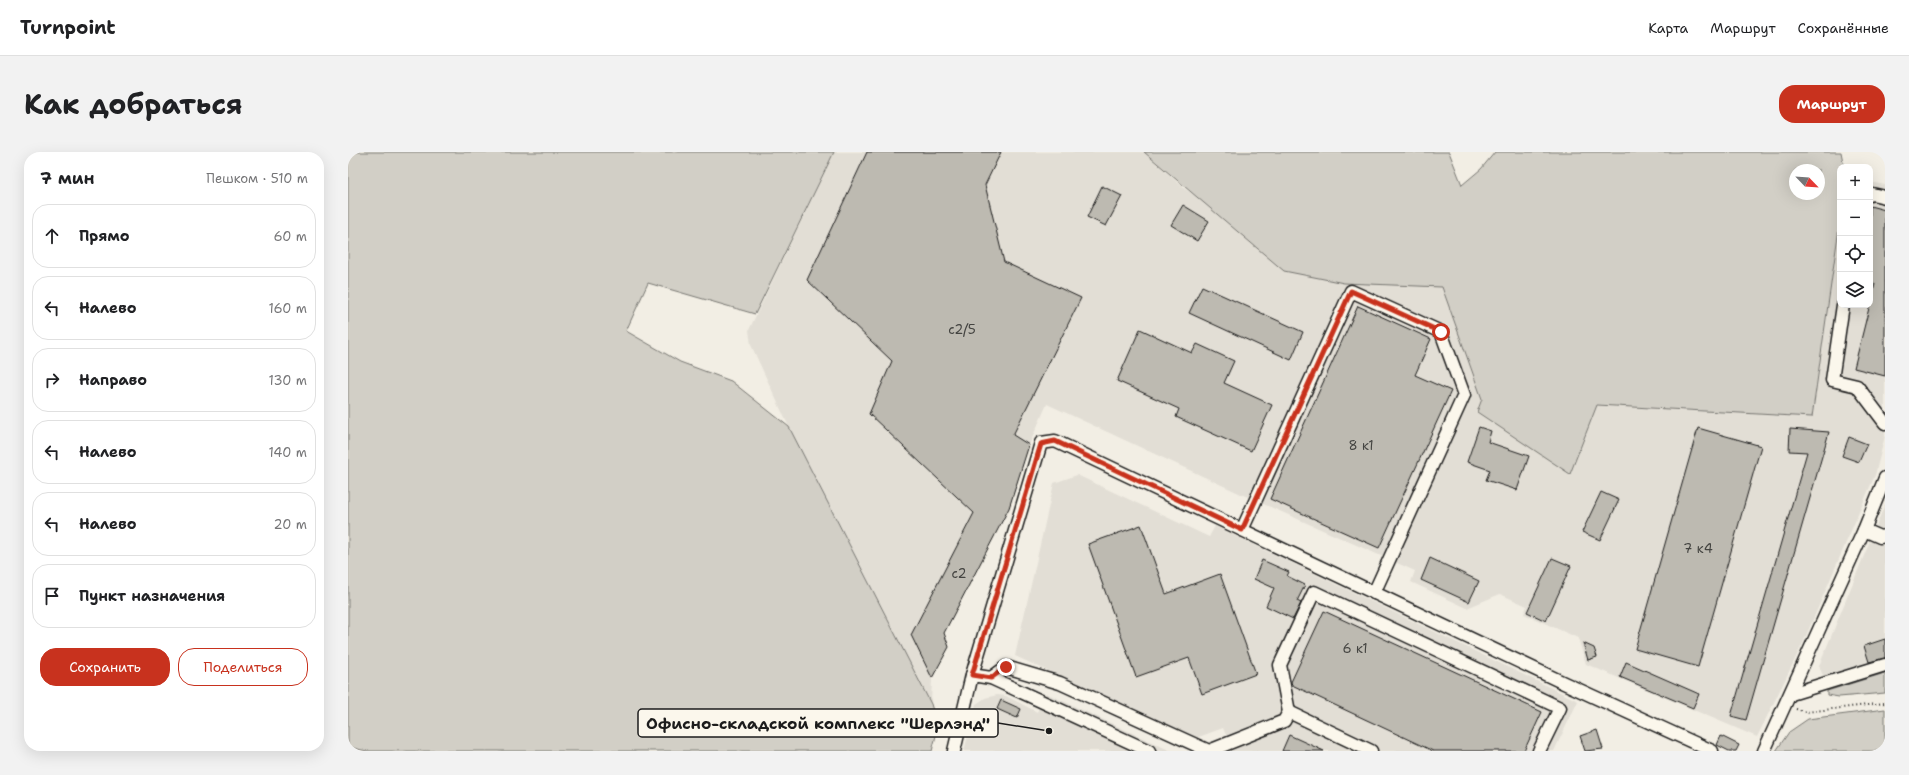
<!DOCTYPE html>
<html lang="ru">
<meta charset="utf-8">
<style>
body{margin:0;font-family:"Shantell Sans",sans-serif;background:#f2f2f2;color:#202124}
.controls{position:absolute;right:12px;top:12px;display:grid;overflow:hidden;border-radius:8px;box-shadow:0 4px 16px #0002}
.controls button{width:36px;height:36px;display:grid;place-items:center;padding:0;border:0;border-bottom:1px solid #e0e0e0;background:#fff;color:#202124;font:20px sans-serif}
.compass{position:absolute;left:1441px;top:12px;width:36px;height:36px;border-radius:50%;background:#fff;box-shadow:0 4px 16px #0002;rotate:115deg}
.stop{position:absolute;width:12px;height:12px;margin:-9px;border:3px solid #c8321e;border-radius:50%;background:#fff}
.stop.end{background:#c8321e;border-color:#fff;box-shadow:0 1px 4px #0008}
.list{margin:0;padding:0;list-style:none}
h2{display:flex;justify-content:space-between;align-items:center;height:52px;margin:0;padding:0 16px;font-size:17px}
h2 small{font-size:13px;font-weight:400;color:#757577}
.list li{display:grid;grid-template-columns:26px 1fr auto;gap:12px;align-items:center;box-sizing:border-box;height:64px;margin:0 8px 8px;padding:0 8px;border:1px solid #e0e0e0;border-radius:16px}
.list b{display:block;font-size:15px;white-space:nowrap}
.list em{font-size:13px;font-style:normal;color:#757577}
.actions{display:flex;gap:8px;padding:12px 16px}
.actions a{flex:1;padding:9px 0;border:1px solid #c8321e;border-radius:16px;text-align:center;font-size:14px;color:#c8321e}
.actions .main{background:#c8321e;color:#fff}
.icon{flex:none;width:22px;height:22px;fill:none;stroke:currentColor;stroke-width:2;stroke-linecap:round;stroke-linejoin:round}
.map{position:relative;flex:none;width:1537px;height:599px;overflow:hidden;border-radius:16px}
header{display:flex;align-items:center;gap:24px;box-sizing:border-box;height:56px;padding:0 20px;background:#fff;border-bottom:1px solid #e0e0e0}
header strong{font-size:19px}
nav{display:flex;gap:22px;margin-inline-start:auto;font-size:14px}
.intro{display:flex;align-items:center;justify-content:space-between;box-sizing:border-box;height:96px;padding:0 24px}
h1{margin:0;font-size:28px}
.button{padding:10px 18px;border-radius:16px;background:#c8321e;color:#fff;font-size:14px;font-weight:700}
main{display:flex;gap:24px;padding:0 24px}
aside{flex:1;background:#fff;border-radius:16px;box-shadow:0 4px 16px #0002}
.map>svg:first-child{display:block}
.built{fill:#e2ded5}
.green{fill:#d2cfc6;stroke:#777671;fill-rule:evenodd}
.building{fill:#bdbab1;stroke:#1c1c1c}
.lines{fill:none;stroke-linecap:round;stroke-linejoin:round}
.minor-casing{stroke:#1c1c1c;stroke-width:15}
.path{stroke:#1c1c1c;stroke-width:2;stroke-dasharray:1 3;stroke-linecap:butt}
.minor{stroke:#fbf7ec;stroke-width:12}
.route{stroke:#c8321e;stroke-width:5}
.labels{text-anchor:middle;stroke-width:3.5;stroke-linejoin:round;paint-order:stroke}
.number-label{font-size:13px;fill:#444441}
.leader{fill:none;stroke:#1c1c1c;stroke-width:1.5}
.callout-dot{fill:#1c1c1c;stroke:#fbf7ec;stroke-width:1.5}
.callout{fill:#fbf7ec;stroke:#1c1c1c;stroke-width:1.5}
.callout-label{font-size:16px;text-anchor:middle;font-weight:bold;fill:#1c1c1c}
</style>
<header>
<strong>Turnpoint</strong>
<nav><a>Карта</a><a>Маршрут</a><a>Сохранённые</a></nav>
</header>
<div class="intro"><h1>Как добраться</h1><a class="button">Маршрут</a></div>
<main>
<aside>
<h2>7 мин<small>Пешком · 510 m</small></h2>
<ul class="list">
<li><svg class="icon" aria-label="ahead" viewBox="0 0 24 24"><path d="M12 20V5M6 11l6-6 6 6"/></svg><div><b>Прямо</b></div><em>60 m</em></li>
<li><svg class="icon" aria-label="left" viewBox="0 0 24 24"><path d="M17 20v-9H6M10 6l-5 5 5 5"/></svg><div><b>Налево</b></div><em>160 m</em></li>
<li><svg class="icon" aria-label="right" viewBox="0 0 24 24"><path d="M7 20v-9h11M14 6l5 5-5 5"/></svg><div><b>Направо</b></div><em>130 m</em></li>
<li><svg class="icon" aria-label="left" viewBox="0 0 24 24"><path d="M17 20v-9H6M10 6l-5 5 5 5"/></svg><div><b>Налево</b></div><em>140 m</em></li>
<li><svg class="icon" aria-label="left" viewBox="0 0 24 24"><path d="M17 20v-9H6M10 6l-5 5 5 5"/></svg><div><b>Налево</b></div><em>20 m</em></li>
<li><svg class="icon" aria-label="arrive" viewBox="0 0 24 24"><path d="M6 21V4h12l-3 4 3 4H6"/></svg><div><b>Пункт назначения</b></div></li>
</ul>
<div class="actions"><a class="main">Сохранить</a><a>Поделиться</a></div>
</aside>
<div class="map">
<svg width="1537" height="599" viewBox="0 0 1537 599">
<rect width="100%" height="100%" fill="#f2eee4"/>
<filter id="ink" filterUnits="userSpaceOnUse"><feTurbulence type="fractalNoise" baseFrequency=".025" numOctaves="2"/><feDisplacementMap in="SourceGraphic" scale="8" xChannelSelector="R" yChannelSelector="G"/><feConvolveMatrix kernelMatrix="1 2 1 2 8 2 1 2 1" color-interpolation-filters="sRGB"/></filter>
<g filter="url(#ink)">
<!-- built -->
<g class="built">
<polygon points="486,0 796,0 837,37 996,131 1094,134 1134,247 1464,265 1492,69 1492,153 1522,153 1522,30 1537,33 1537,284 1527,323 1455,491 1409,585 1238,512 1230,486 1176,462 1179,454 1152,442 1119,456 1063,430 1067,419 893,342 699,252 681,293 661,356 596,481 601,495 584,526 583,552 441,275 403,193 401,178"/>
<polygon points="729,323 861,385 867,374 1230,549 1206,599 885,599 875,576 848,586 667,504 706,331"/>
<polygon points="1537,352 1537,518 1480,536 1471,514"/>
<polygon points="698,541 823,599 616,599 628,552 637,546 649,543 658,544 689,560"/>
</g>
<!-- green -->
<g class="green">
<polygon points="0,0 486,0 407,162 300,131 278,179 332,210 383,229 441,275 583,552 590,576 584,599 19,599 0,595"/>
<path d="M796 0H1101L1114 33 1133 17 1147 0H1493L1496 15H1492V69L1464 265 1249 253 1222 322 1129 260 1134 247 1094 135 996 131 936 119ZM1447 18H1471V42H1447Z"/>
<polygon points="1537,521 1537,541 1491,545 1479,543 1479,539"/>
<polygon points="1537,557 1537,599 1428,599 1441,580 1460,567"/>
</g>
<!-- building -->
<g class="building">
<polygon points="519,0 653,0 637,33 656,110 733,146 665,283 681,293 661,356 596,481 601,495 584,526 563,483 626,361 521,262 544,209 459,128"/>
<polygon points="754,34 774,44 758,74 739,65"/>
<polygon points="835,53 861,69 849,89 823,73"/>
<polygon points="1522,54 1537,58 1537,224 1506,216 1527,132 1522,131"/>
<polygon points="854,134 955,180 943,208 841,161"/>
<polygon points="1010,154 1083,187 1067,223 1103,239 1031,396 922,347"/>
<polygon points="792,177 844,201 849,192 886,209 876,231 924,253 903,299 828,265 831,257 769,229"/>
<polygon points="1131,275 1143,279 1140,290 1181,304 1169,338 1138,328 1142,318 1119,310"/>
<polygon points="1350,276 1413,294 1350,515 1287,497"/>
<polygon points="1442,277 1481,280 1398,568 1383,564 1459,300 1441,299"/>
<polygon points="1501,285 1519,292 1511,310 1494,304"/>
<polygon points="1253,340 1271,348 1252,388 1234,380"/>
<polygon points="793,373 818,442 872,422 908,522 854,542 841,506 788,525 740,392"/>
<polygon points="1082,406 1131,429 1121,450 1073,428"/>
<polygon points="1204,406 1223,414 1198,469 1179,460"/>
<polygon points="914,408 941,420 939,424 957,433 949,449 953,451 945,467 918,454 926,436 906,427"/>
<polygon points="976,459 1194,560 1176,599 1085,599 944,533 943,530"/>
<polygon points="1537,487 1537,506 1521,510 1516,494"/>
<polygon points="1235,491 1246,496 1249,505 1240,508"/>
<polygon points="1278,510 1351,542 1345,556 1272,525"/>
<polygon points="653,548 673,557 669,566 649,557"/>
<polygon points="1249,578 1255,597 1237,599 1232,584"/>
<polygon points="941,583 976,599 934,599"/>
<polygon points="1373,584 1391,593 1388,599 1381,599 1369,593"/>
</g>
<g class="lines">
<defs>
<g id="minor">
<polyline points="1522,43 1524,42 1537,45"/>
<polyline points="1495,153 1484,228 1509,234 1537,271"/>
<polyline points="894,378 1003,139 1093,180 1116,243 1026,441"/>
<polyline points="1516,378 1532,385 1537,384"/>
<polyline points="624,523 693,291 707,289 1216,531 1364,599"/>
<polyline points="643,526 658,515 712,531 861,599 936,569 941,560 932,513 966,440 1212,556 1191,599"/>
<polyline points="1443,542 1537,513"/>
<polyline points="941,560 1023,599"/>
<polyline points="606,599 624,523 643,526 801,599"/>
<polyline points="1416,599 1516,378 1537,326"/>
</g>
</defs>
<!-- minor casing -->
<use href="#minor" class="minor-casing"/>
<!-- path -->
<polyline class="path" points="1448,557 1458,560 1537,551"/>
<!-- minor -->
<use href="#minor" class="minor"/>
</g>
</g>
<g class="lines" filter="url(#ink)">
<!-- route -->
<polyline class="route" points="658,515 643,526 624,523 693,292 707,289 894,378 1003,139 1093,180"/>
</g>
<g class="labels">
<!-- number labels -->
<g class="number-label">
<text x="614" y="182">с2/5</text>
<text x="1013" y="298">8 к1</text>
<text x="1350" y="401">7 к4</text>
<text x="611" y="426">с2</text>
<text x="1007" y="501">6 к1</text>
</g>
</g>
<!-- callouts -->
<path class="leader" d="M701 579L650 571"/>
<circle class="callout-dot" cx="701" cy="579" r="4"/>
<rect class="callout" x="290" y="557" width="360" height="28" rx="4"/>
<g class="callout-label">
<text x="470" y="577">Офисно-складской комплекс "Шерлэнд"</text>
</g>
</svg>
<div class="controls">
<button>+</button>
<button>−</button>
<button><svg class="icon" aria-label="locate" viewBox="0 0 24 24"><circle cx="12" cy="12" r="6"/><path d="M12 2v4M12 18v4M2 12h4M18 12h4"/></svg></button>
<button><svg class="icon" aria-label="layers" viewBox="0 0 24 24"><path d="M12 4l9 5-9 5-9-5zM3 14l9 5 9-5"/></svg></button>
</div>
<svg class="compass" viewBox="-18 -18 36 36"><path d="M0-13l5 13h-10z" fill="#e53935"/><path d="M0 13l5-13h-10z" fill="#757577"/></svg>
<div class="stop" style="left:1093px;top:180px"></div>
<div class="stop end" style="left:658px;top:515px"></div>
</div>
</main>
